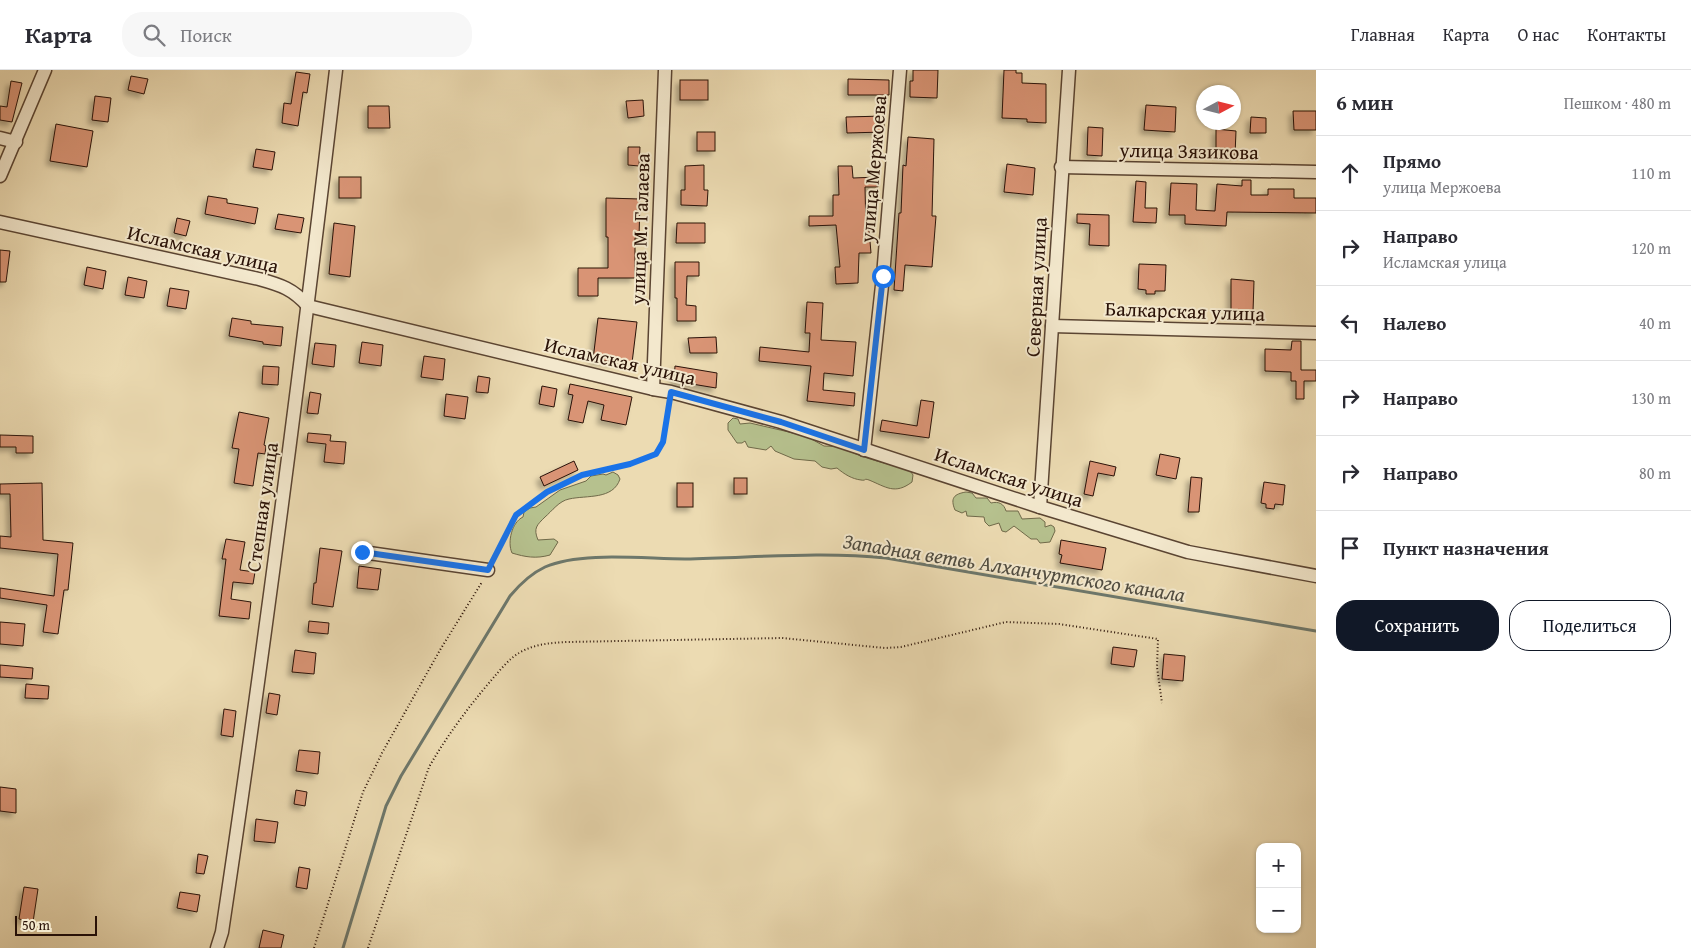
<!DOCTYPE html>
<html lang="ru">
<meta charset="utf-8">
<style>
body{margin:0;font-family:"Gentium Book Plus",serif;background:#f7f7f7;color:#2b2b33}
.controls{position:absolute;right:15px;bottom:15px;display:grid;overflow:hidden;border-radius:10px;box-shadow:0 1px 4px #0004}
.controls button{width:45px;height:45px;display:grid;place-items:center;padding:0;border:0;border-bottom:1px solid #e1e1e2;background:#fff;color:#2b2b33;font:25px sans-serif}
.compass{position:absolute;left:1196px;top:15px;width:45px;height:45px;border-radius:50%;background:#fff;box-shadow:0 1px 4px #0004;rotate:83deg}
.scale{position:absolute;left:15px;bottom:12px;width:82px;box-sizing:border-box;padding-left:5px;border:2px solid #2a1207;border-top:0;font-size:14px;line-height:18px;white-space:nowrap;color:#2a1207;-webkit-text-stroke:4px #f3e8cd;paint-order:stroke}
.stop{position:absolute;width:15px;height:15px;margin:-11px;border:4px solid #1a73e8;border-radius:50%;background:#fff}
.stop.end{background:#1a73e8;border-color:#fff;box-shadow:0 1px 5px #0008}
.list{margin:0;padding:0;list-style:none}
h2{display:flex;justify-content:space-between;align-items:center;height:65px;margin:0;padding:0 20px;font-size:21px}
h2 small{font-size:16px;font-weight:400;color:#7c7c81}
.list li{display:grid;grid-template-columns:32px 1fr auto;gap:15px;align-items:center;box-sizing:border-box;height:75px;padding:0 20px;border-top:1px solid #e1e1e2}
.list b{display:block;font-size:19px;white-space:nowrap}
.list p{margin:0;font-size:16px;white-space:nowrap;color:#7c7c81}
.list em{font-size:16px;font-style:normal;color:#7c7c81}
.actions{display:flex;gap:10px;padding:15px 20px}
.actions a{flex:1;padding:11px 0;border:1px solid #111827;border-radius:20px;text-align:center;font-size:18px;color:#111827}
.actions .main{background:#111827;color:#fff}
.icon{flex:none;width:28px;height:28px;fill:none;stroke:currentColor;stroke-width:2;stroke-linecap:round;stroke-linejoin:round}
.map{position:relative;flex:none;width:1316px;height:878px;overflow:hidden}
header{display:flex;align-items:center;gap:30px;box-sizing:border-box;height:70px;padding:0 25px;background:#fff;border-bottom:1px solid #e1e1e2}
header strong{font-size:24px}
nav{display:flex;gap:28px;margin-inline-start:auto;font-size:18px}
.search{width:350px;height:45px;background:#f7f7f7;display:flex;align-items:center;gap:12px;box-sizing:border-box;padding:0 18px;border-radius:20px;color:#7c7c81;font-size:19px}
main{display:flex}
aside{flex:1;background:#fff}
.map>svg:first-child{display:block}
.green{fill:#b6c18e;stroke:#706a4a}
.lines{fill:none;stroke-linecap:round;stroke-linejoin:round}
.stream{stroke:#6d776b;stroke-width:3}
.building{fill:#d99474;stroke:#2a1207;filter:url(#shadow)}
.minor-casing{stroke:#5a4432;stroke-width:15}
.path{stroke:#2a1207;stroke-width:2;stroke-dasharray:1 2.5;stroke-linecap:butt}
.minor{stroke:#f3e8cd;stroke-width:12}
.route{stroke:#1a73e8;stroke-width:6}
.labels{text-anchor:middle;stroke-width:4;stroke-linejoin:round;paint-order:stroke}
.street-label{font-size:20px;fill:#2a1207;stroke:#f3e8cd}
.water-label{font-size:21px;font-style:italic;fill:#514d41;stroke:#f3e8cd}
</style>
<header>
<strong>Карта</strong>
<div class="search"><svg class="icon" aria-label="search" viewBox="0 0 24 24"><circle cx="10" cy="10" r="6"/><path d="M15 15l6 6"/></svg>Поиск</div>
<nav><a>Главная</a><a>Карта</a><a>О нас</a><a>Контакты</a></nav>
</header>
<main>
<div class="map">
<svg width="1316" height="878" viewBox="0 0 1316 878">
<defs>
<filter id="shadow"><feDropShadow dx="-4" dy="4" stdDeviation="2.5" flood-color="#0004"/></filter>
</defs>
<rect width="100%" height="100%" fill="#ecdbb2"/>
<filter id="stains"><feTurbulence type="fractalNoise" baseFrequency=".004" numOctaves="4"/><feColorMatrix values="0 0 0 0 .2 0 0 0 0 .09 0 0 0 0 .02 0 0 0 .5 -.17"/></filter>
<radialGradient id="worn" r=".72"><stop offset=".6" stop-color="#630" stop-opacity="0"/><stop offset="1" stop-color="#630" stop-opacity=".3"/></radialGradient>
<!-- green -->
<g class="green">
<path d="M733 348 738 349 740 354 750 353 806 366 824 376 845 377C851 386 896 396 909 399L913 405 912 412C895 425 886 417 869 410 863 408 867 411 861 410 852 409 844 404 837 398L831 399 822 397 815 391 794 389 775 381 771 376 766 380 748 377 745 371 742 373H737L728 360V353Z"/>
<path d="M613 402 618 405 620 409C613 430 587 425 569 429 559 431 552 441 545 447 537 455 533 458 538 470L554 469 558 472 550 485C536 489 525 487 512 483 507 472 512 452 523 447L524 442 530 438 536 437 560 420 586 411 591 406 603 404 606 405Z"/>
<path d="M966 422 972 423 976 428H987L991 433C999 431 1004 434 1006 441H1018L1022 449 1040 448 1045 452V457L1051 455 1054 457 1055 461 1050 472 1040 473 1037 469H1031L1014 456 1006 462 1002 461 999 453 989 456 985 452 984 447 967 446 966 441 962 443 955 440C950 428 954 424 966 422Z"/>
</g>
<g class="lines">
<!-- stream -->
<path class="stream" d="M343 878 386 736 401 706 510 526C520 514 530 504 545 497 581 481 645 489 685 489 752 488 820 481 886 488L1316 561"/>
</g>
<!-- building -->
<g class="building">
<polygon points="913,0 938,0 937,28 910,27 910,11 913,11"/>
<polygon points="1004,0 1016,0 1016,3 1022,3 1022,13 1046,14 1046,53 1027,52 1027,49 1002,48"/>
<polygon points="296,2 310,4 307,23 303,22 298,56 282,53 284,33 291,34"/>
<polygon points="131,6 148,9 144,24 128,20"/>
<polygon points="848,9 889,10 889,25 848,25"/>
<rect x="680" y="10" width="28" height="20"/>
<polygon points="11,11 22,13 12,52 0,50 0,36 7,37"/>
<polygon points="95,26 111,28 108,52 92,50"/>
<polygon points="643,30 644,46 628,48 626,31"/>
<polygon points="1146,35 1176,37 1175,62 1144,60"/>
<polygon points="368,36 389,36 390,58 368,58"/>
<polygon points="1293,41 1316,41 1316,60 1294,60"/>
<polygon points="884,46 884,62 847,63 846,47"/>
<polygon points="1251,47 1266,48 1266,63 1250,63"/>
<polygon points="56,54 93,61 87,97 50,91"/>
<polygon points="1088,57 1103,58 1102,86 1087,85"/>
<polygon points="1216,59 1236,61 1235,85 1216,84"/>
<rect x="697" y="62" width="18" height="19"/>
<polygon points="908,67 934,69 932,146 936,146 932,197 905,195 903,221 894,220 899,143 901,143 903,95 906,96"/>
<polygon points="628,77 640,77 639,96 628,95"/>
<polygon points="256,79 275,82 272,100 253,97"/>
<polygon points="1007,94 1035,98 1033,125 1004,122"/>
<polygon points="704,95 704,120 708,120 707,136 681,135 681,120 685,120 685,96"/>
<polygon points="838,96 852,96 853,108 878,107 878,117 865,117 866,161 869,160 871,183 859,183 858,213 836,214 835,197 840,197 836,155 809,156 809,146 833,146 833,125 839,125"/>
<rect x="339" y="107" width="22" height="21"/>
<polygon points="1242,110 1251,110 1251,125 1268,125 1268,119 1294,119 1294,128 1316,128 1316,143 1227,142 1226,156 1185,154 1185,145 1169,145 1171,113 1197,114 1196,140 1215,141 1217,114 1242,116"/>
<polygon points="1136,111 1146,112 1145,138 1157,138 1156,153 1133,152"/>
<polygon points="208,126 227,129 227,133 258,138 255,154 205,144"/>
<polygon points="606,128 640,129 639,168 635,168 635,208 598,208 598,226 578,226 578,198 608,198 608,167 606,167"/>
<polygon points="278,144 304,148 301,163 275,159"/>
<polygon points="1077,144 1109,145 1109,176 1089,175 1090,154 1077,153"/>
<polygon points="177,148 190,151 186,166 174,163"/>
<polygon points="334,153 355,156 350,207 329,204"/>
<polygon points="677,153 705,153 705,173 676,173"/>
<polygon points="0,180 10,181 6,212 0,212"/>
<polygon points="675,192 699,192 699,206 687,206 686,235 696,236 696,251 677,251 677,228 675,228"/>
<polygon points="1139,194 1166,195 1165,221 1155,221 1155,224 1146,224 1146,220 1138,219"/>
<polygon points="87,197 106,201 103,219 84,215"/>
<polygon points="128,207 147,211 144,228 125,225"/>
<polygon points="1231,209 1254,211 1253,242 1231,241"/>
<polygon points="170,218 189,221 186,239 167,236"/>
<polygon points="807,232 823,233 821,270 856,272 853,306 824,303 823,320 855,323 854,336 807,331 811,296 759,291 760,277 809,282 810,263 805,263"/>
<polygon points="232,248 251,251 251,254 283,257 281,276 263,274 263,272 229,266"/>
<polygon points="598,248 637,252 632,293 593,290"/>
<polygon points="716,267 717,283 690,283 688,268"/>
<polygon points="1292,271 1301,271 1301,300 1316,300 1316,311 1304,311 1304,329 1296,329 1296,311 1291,311 1291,302 1265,301 1265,279 1291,280"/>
<polygon points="362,272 383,275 381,296 359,293"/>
<polygon points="315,273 336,275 334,297 312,294"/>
<polygon points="424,286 445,289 443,310 421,307"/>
<polygon points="263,296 279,297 278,315 262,314"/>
<polygon points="675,296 717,303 716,318 674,311"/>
<polygon points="478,306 490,308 488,323 476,322"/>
<polygon points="570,314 632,327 626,355 601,350 604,335 588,331 583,353 568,350 573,325 568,324"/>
<polygon points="542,316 557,319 554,337 539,334"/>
<polygon points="310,322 321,324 318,344 307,343"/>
<polygon points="446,324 468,327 465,349 444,346"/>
<polygon points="921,330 934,332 929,368 880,361 882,350 917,356"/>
<polygon points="239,342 269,348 264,375 266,376 265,384 258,383 253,416 234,413 239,379 232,378"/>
<polygon points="308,363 331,365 330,371 346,372 344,394 324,392 326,374 307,372"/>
<polygon points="0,365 33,366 33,383 16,383 16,377 0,377"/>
<polygon points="1160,384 1180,388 1176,409 1156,405"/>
<polygon points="574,391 578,400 544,416 540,407"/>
<polygon points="1090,391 1116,397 1114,406 1098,403 1093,426 1084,424"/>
<polygon points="1191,407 1202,408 1199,442 1188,442"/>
<rect x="734" y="408" width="13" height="16"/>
<polygon points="1264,412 1285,415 1283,435 1275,434 1274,439 1266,438 1266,434 1261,433"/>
<polygon points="42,413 43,470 73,473 68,520 64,520 58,564 43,562 47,535 0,528 0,518 54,526 58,484 0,478 0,466 11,467 10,424 0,424 0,414"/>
<rect x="677" y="413" width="16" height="24"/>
<polygon points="226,469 245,472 240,500 255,502 253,514 233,512 231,529 251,532 249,549 219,546 226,489 222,489"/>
<polygon points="1061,470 1106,478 1102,500 1060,493 1062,485 1059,484"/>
<polygon points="320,478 342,481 333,537 312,534 314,513 316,513"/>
<polygon points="359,496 381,499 378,520 357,518"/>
<polygon points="309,551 329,553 328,564 308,562"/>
<polygon points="0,552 25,554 23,576 0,574"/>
<polygon points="1113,577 1137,580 1134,597 1111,594"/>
<polygon points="295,580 316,583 314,604 292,602"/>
<polygon points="1164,584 1185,586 1183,611 1162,609"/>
<polygon points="0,595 33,598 32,609 0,607"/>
<polygon points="26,614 49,616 48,629 25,628"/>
<polygon points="269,623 280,625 277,645 266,643"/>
<polygon points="224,639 236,641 233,667 221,665"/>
<polygon points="299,680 320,682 318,704 296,701"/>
<polygon points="0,717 16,719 16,743 0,741"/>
<polygon points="296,720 307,722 305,736 294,734"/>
<polygon points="256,749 278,752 275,773 254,771"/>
<polygon points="198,784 208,786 204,804 196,803"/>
<polygon points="299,797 310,799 307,819 296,817"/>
<polygon points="24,817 38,819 33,852 19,849"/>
<polygon points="180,822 200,825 197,842 177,838"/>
<polygon points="263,860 284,865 281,878 259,878"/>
</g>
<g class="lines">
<defs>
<g id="minor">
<polyline points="0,68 16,72"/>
<polyline points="1061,97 1316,102"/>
<polyline points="0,106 45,0"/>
<path d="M0 152 259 209C281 215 293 219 308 236L653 319 671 322 781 352 1040 437 1188 482 1316 506"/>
<polyline points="1052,256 1316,263"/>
<polyline points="653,319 665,0"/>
<polyline points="864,380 883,206 900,0"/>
<polyline points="1040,437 1069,0"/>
<polyline points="362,482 488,500"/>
<path d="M217 878 222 862C265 576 302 288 336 0"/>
</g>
</defs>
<!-- minor casing -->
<use href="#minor" class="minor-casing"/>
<!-- path -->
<g class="path">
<polyline points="494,490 516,445 547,422 582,405 630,394 656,384 663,372 669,333"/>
<polyline points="314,878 363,722 382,683 440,580 482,512"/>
<path d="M368 878 429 697C448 664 470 635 494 607 501 599 510 588 519 583 534 574 550 573 567 572L782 568 885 578 901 577 1006 552 1059 554 1158 569 1157 597 1162 633"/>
</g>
<!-- minor -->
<use href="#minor" class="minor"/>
</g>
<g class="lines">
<!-- route -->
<polyline class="route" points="362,482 488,500 516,445 547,422 582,405 630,394 656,384 663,372 671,322 781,352 864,380 883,206"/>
</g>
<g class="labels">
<!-- street labels -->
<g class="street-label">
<text transform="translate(1189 81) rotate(1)" y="7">улица Зязикова</text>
<text transform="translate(873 99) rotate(-85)" y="7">улица Мержоева</text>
<text transform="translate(640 159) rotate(-88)" y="7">улица М. Галаева</text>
<text transform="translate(203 179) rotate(13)" y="7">Исламская улица</text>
<text transform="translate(1036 217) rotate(-87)" y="7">Северная улица</text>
<text transform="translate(1185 241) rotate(2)" y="7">Балкарская улица</text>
<text transform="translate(620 291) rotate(13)" y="7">Исламская улица</text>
<text transform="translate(1009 407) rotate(18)" y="7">Исламская улица</text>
<text transform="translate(262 437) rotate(-82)" y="7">Степная улица</text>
</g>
<!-- water labels -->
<g class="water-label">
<text transform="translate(1014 498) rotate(9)" y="7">Западная ветвь Алханчуртского канала</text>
</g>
</g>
<rect width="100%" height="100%" filter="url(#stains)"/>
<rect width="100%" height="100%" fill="url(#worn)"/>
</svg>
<div class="controls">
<button>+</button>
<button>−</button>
</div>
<svg class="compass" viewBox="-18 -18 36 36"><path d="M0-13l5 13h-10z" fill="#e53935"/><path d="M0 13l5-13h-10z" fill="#7c7c81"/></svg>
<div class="scale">50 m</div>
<div class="stop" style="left:883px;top:206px"></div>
<div class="stop end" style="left:362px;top:482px"></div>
</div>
<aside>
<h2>6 мин<small>Пешком · 480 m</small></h2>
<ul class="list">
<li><svg class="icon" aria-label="ahead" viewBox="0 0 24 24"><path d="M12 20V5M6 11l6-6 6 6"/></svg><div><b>Прямо</b><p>улица Мержоева</p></div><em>110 m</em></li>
<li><svg class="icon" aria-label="right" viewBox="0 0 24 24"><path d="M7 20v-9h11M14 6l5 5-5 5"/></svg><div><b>Направо</b><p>Исламская улица</p></div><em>120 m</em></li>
<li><svg class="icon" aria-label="left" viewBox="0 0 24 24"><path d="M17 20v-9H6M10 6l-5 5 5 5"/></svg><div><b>Налево</b></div><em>40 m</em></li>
<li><svg class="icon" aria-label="right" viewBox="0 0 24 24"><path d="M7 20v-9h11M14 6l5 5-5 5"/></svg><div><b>Направо</b></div><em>130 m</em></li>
<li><svg class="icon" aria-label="right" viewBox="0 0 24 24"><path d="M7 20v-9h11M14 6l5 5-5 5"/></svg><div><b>Направо</b></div><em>80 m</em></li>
<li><svg class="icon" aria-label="arrive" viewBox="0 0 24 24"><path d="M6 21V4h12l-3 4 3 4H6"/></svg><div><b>Пункт назначения</b></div></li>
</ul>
<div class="actions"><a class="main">Сохранить</a><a>Поделиться</a></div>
</aside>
</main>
